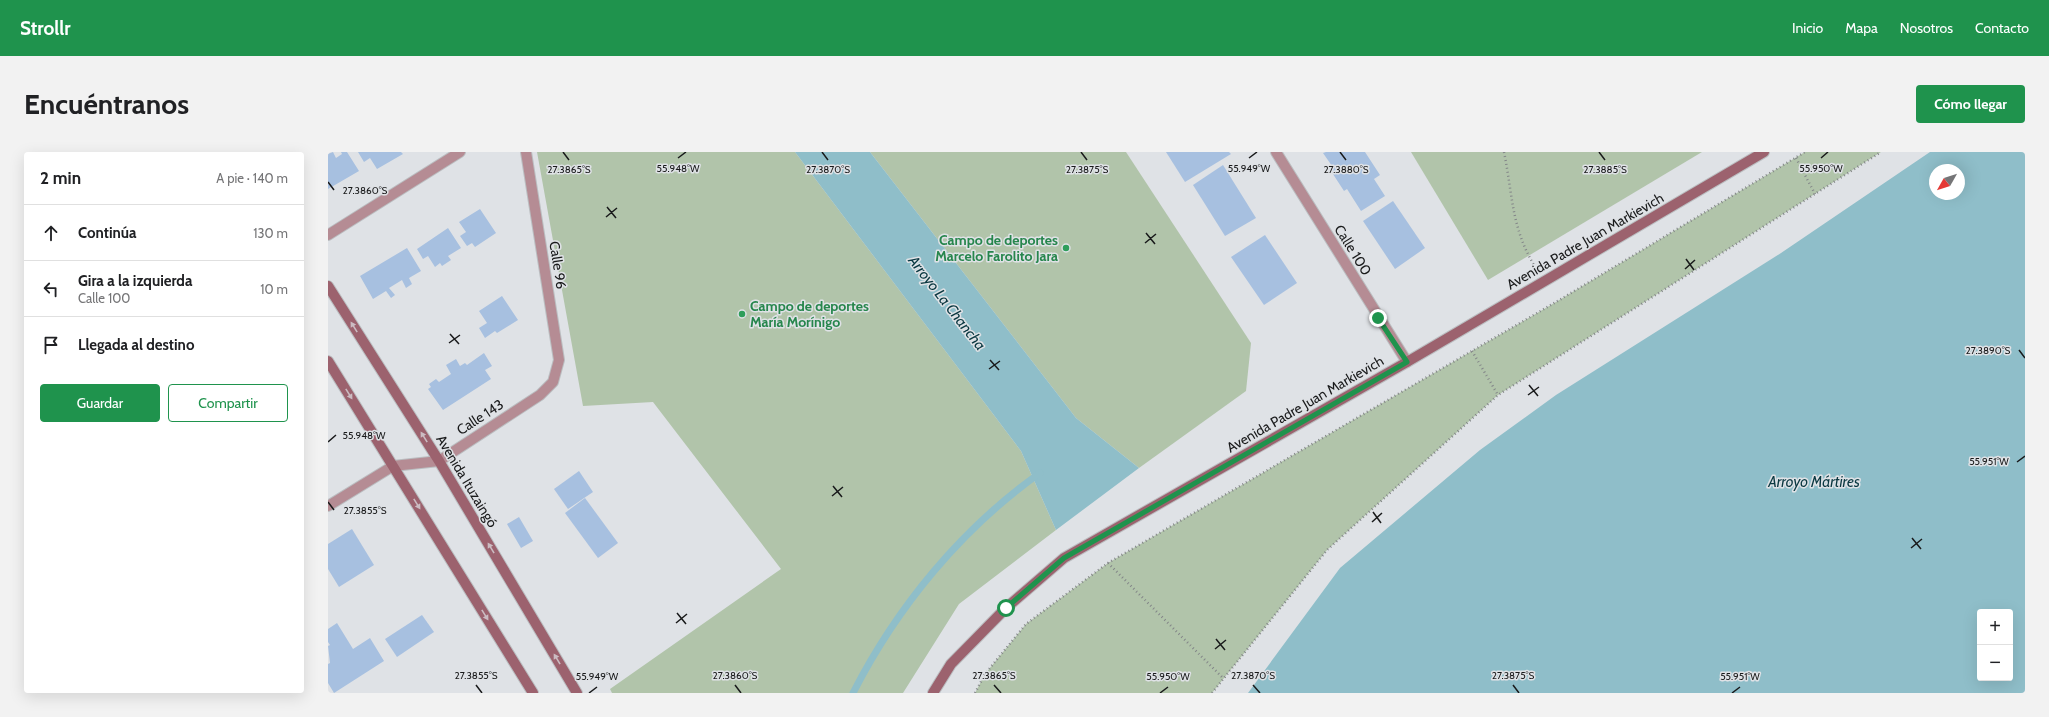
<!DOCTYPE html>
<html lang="es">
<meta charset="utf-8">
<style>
body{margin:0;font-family:Cabin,sans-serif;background:#f2f2f2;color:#202124}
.controls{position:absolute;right:12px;bottom:12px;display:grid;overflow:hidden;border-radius:4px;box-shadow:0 4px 16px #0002}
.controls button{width:36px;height:36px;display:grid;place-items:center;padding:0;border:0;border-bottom:1px solid #e0e0e0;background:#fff;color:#202124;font:20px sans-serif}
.compass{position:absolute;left:1601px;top:12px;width:36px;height:36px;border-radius:50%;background:#fff;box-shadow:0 4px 16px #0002;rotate:231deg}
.stop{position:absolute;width:12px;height:12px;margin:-9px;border:3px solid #1f934d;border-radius:50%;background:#fff}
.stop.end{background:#1f934d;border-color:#fff;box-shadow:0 1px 4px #0008}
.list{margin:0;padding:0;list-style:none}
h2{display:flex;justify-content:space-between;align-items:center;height:52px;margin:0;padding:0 16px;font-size:17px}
h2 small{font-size:13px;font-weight:400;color:#757577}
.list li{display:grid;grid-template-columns:26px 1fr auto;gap:12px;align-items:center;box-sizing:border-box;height:56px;padding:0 16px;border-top:1px solid #e0e0e0}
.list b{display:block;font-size:15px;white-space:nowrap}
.list p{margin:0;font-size:13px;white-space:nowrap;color:#757577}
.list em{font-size:13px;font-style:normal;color:#757577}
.actions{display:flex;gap:8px;padding:12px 16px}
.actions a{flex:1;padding:9px 0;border:1px solid #1f934d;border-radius:4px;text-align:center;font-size:14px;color:#1f934d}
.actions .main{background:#1f934d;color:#fff}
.icon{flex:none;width:22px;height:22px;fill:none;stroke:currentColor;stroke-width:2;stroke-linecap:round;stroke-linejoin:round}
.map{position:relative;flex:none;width:1697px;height:541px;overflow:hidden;border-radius:4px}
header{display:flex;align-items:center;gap:24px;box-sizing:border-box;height:56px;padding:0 20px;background:#1f934d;color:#fff}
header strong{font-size:19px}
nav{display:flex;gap:22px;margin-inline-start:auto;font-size:14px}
.intro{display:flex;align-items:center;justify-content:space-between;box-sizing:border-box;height:96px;padding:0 24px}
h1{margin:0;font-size:28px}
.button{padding:10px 18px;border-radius:4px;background:#1f934d;color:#fff;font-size:14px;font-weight:700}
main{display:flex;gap:24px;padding:0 24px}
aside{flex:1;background:#fff;border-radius:4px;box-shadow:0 4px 16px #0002}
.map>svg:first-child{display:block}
.green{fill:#b1c4aa}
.water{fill:#8fbec9;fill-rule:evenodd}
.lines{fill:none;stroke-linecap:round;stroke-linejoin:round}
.stream{stroke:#8fbec9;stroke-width:7}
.building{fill:#a7c0e0}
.street-casing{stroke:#bbbec1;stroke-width:12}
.secondary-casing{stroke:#bbbec1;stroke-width:12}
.path{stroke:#838688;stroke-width:2.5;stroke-dasharray:1 3;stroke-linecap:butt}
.street{stroke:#b58c94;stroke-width:10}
.secondary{stroke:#9c626e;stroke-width:10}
.oneway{fill:#cbbcc2}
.route{stroke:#1f934d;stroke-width:5}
.ticks{fill:none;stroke:#191a1b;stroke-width:1.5}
.leisure-dot{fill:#2e9e5b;stroke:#dfe2e6;stroke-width:1.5}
.labels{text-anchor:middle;stroke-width:3;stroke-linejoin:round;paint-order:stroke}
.leisure-label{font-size:14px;font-weight:bold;fill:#27864d;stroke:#dfe2e6;text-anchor:end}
.street-label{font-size:14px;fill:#191a1b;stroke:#dfe2e6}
.water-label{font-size:15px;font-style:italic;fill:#0a3841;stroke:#dfe2e6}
.ticks-label{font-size:10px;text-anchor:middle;fill:#191a1b;stroke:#dfe2e6;stroke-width:3;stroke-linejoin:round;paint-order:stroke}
</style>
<header>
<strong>Strollr</strong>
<nav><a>Inicio</a><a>Mapa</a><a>Nosotros</a><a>Contacto</a></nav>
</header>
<div class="intro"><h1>Encuéntranos</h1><a class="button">Cómo llegar</a></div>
<main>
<aside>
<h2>2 min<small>A pie · 140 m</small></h2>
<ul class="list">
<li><svg class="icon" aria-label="ahead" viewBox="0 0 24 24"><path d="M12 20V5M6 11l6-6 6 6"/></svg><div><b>Continúa</b></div><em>130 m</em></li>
<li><svg class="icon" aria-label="left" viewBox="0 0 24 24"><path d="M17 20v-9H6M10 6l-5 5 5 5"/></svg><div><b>Gira a la izquierda</b><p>Calle 100</p></div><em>10 m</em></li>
<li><svg class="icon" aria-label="arrive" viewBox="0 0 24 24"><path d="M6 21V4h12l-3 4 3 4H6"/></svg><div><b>Llegada al destino</b></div></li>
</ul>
<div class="actions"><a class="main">Guardar</a><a>Compartir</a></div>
</aside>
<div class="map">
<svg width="1697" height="541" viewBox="0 0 1697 541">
<rect width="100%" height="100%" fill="#dfe2e6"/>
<!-- green -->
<g class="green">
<polygon points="209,0 467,0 693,299 728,378 631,452 575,541 284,541 282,537 453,417 325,250 255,254"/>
<polygon points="542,0 798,0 923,191 918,239 811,316 748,266"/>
<polygon points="1083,0 1374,0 1160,128"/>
<polygon points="1477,0 1553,0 1170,243 999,398 884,541 647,541 657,522 698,472 780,411 1228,150"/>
</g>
<!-- water -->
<g class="water">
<polygon points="467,0 542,0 748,266 811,316 728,378 693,299"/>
<path d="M1602 0H1697V541H920L1012 416 1152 298 1228 243 1453 101ZM1607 18H1631V42H1607ZM1652 460H1682V526H1652Z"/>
</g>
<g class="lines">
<!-- stream -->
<path class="stream" d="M525 541C569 455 633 377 712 321"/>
</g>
<!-- building -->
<g class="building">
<polygon points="5,0 8,6 14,2 13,0 19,0 31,19 0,37 0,2"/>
<polygon points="30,0 73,0 75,2 49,17 42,6 36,10"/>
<polygon points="838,0 901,0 903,2 857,30"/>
<polygon points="998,0 1037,0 1052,23 1046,27 1057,44 1033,59 1019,37 1016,39 1001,16 1004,14 995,1"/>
<polygon points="895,13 928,66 897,84 865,33"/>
<polygon points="1065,49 1097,96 1067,117 1035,69"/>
<polygon points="152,57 168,81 147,95 144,91 139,94 132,84 138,80 131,70"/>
<polygon points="120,76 133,96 120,104 123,108 114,114 112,111 107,115 100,104 95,107 89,97"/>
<polygon points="937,83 969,131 936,153 903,105"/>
<polygon points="79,96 93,119 81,126 84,132 78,136 74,128 61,136 67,143 63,146 58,139 45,147 32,124"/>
<polygon points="174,144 190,168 169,181 167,179 157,186 151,176 159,171 151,159"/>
<polygon points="156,201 164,214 157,218 163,227 115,258 100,237 103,235 101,232 108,227 111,230 123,222 118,213 128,207 132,214 137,211 139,213"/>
<polygon points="251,319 265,340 240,357 226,337"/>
<polygon points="257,346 290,391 270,406 237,361"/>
<polygon points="191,365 205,389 193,396 179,372"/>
<polygon points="24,377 46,413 11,435 0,417 0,392"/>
<polygon points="94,463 106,480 69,505 57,487"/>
<polygon points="9,471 25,497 42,486 56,509 6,541 0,531 0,512 2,511 0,494 2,493 0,490 0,477"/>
</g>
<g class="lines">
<defs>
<g id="street">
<polyline points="948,0 1079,210"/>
<polyline points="0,83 132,0"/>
<polyline points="0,354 65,314 111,309 212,243 225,230 231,208 198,0"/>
</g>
<g id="secondary">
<polyline points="0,134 111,309 249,541"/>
<polyline points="0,209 205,541"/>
<polyline points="605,541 623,512 678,456 736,406 1079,210 1436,0"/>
</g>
</defs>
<!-- street casing -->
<use href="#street" class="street-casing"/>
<!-- secondary casing -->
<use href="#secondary" class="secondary-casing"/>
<!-- path -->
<g class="path">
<path d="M1176 0C1185 44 1183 75 1207 115"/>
<polyline points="1468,6 1487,42"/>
<polyline points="1144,199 1170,243"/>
<polyline points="780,411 895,526"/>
<polyline points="647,541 657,522 698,472 780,411 1228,150 1477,0"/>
<polyline points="884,541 999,398 1170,243 1553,0"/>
</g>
<!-- street -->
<use href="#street" class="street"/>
<!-- secondary -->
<use href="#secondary" class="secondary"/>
</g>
<!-- one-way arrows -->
<defs><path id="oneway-solid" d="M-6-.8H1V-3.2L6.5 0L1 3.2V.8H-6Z"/></defs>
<g class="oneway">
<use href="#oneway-solid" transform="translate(26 175) rotate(-122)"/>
<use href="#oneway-solid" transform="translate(21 242) rotate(58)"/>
<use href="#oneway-solid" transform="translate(96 285) rotate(-122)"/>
<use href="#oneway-solid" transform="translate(89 352) rotate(58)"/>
<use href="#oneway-solid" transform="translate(163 396) rotate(-121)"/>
<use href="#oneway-solid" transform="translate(157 463) rotate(58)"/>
<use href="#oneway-solid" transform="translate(229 507) rotate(-121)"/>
</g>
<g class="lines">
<!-- route -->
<polyline class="route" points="678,456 736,406 1079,210 1050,166"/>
</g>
<!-- ticks -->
<path class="ticks" d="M235 0 241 8M494 0 500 8M753 0 759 8M1012 0 1018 8M1271 0 1277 8M350 6 358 0M921 6 929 0M1493 6 1500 0M0 30 6 38M279 55 288 66M278 65 289 56M818 81 827 92M817 91 828 82M1358 107 1366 118M1357 117 1367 108M122 182 131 192M121 191 132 183M1691 198 1697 206M662 208 671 218M661 217 672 209M1201 233 1210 244M1200 243 1211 235M0 290 8 283M1689 310 1697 304M505 334 514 345M504 344 515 335M0 350 6 358M1045 360 1053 371M1044 370 1054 361M1584 386 1593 397M1583 396 1594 387M349 461 358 472M348 471 359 462M888 487 897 498M887 497 898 488M148 533 154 541M407 533 413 541M666 533 673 541M925 533 932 541M1185 533 1191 541M261 541 269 535M832 541 840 535M1404 541 1412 535"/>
<!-- markers -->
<g class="leisure-dot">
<circle cx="738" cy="96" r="4"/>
<circle cx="414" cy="162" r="4"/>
</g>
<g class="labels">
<!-- leisure labels -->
<g class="leisure-label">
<text x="730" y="93">Campo de deportes<tspan x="730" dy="16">Marcelo Farolito Jara</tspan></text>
<text x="422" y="159" text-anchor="start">Campo de deportes<tspan x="422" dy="16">María Morínigo</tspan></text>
</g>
<!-- street labels -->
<g class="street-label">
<text transform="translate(1257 89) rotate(-30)" y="5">Avenida Padre Juan Markievich</text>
<text transform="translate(1025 98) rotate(58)" y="5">Calle 100</text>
<text transform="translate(230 113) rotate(81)" y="5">Calle 96</text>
<text transform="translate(977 252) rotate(-30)" y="5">Avenida Padre Juan Markievich</text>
<text transform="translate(152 265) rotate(-33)" y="5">Calle 143</text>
<text transform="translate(139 329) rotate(59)" y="5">Avenida Ituzaingó</text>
</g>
<!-- water labels -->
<g class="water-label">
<text transform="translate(619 151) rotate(52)" y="5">Arroyo La Chancha</text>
<text x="1486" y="335">Arroyo Mártires</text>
</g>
</g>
<g class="ticks-label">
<text x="350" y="20">55.948°W</text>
<text x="921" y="20">55.949°W</text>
<text x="1493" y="20">55.950°W</text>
<text x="500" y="21">27.3870°S</text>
<text x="759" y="21">27.3875°S</text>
<text x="1277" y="21">27.3885°S</text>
<text x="241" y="21">27.3865°S</text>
<text x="1018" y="21">27.3880°S</text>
<text x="37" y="42">27.3860°S</text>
<text x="1660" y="202">27.3890°S</text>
<text x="36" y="287">55.948°W</text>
<text x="1661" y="313">55.951°W</text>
<text x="37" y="362">27.3855°S</text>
<text x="148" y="527">27.3855°S</text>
<text x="407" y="527">27.3860°S</text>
<text x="666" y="527">27.3865°S</text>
<text x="925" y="527">27.3870°S</text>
<text x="1185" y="527">27.3875°S</text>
<text x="269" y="528">55.949°W</text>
<text x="840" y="528">55.950°W</text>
<text x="1412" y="528">55.951°W</text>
</g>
</svg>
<div class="controls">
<button>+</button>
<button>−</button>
</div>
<svg class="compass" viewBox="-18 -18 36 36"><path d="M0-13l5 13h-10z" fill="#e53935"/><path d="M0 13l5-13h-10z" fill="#757577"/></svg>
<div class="stop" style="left:678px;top:456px"></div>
<div class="stop end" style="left:1050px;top:166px"></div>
</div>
</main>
